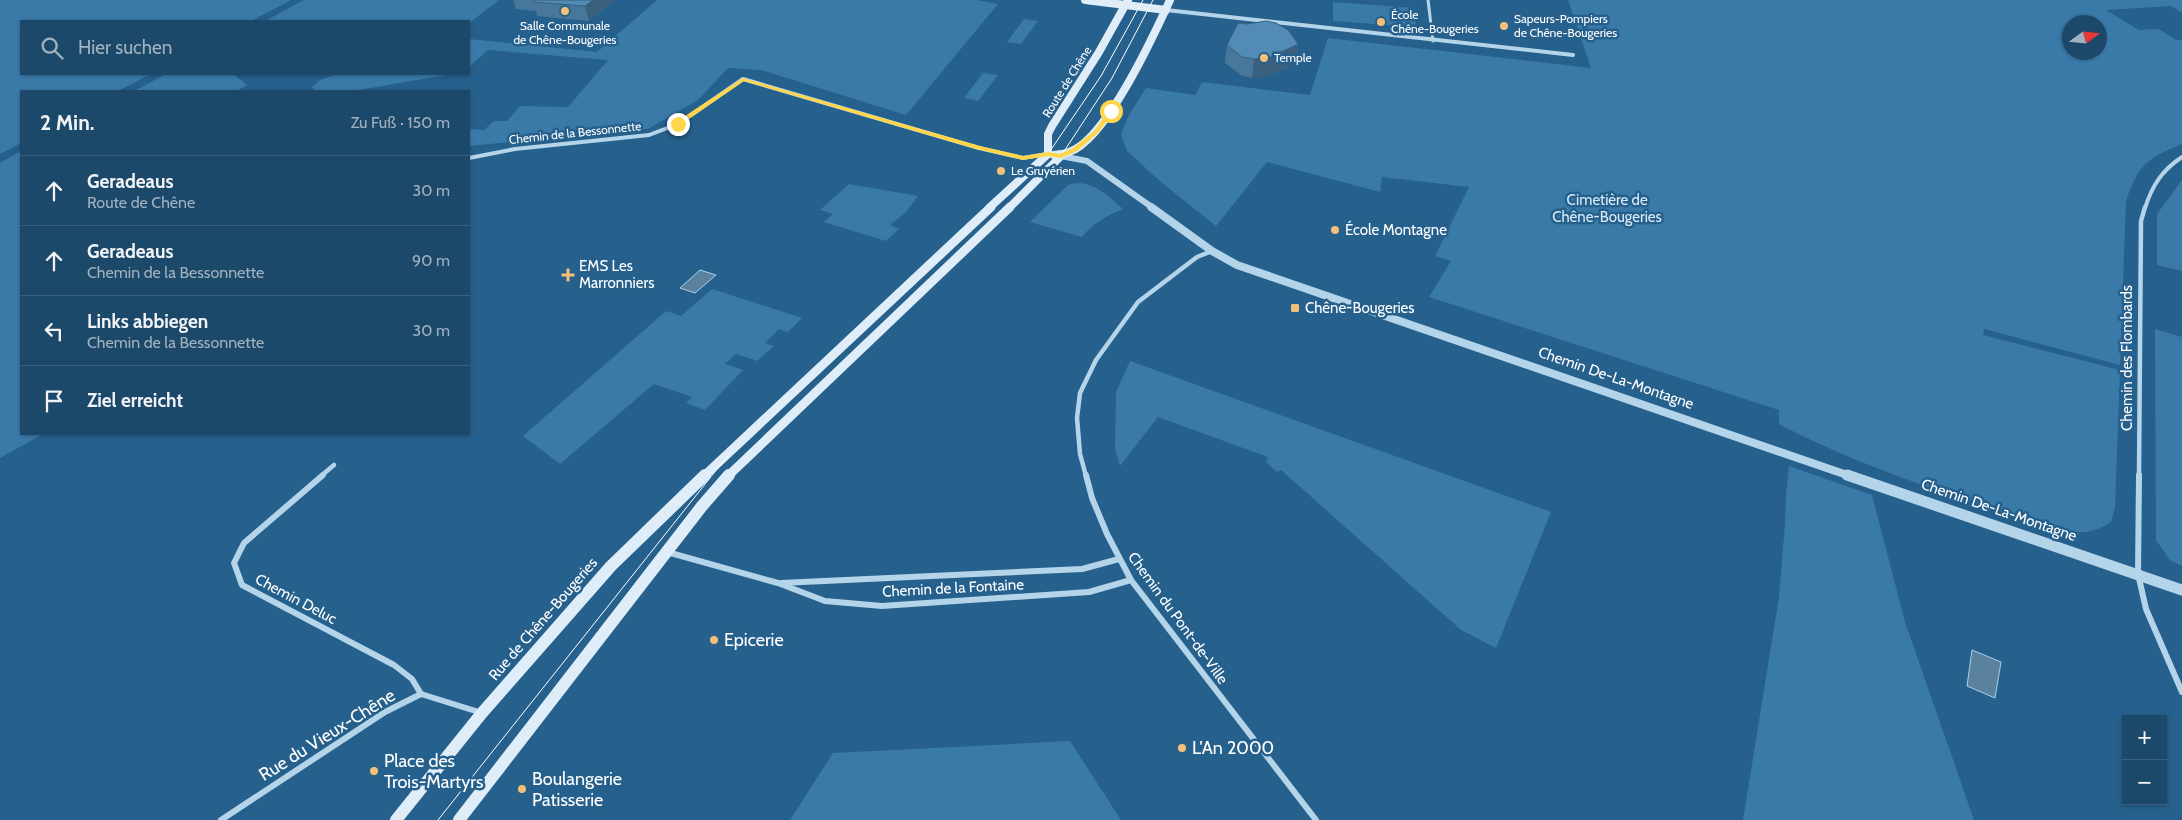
<!DOCTYPE html>
<html lang="de">
<meta charset="utf-8">
<style>
body{margin:0;font-family:Cabin,sans-serif;background:#295271;color:#f1f3f6}
.controls{position:absolute;right:15px;bottom:15px;display:grid;overflow:hidden;border-radius:0px;box-shadow:0 1px 4px #0004}
.controls button{width:45px;height:45px;display:grid;place-items:center;padding:0;border:0;border-bottom:1px solid #3a607d;background:#1c4869;color:#f1f3f6;font:25px sans-serif}
.compass{position:absolute;left:2062px;top:15px;width:45px;height:45px;border-radius:50%;background:#1c4869;box-shadow:0 1px 4px #0004;rotate:75deg}
.stop{position:absolute;width:15px;height:15px;margin:-11px;border:4px solid #ffd54a;border-radius:50%;background:#fff}
.stop.end{background:#ffd54a;border-color:#fff;box-shadow:0 1px 5px #0008}
.list{margin:0;padding:0;list-style:none}
h2{display:flex;justify-content:space-between;align-items:center;height:65px;margin:0;padding:0 20px;font-size:21px}
h2 small{font-size:16px;font-weight:400;color:#a0b2c0}
.list li{display:grid;grid-template-columns:32px 1fr auto;gap:15px;align-items:center;box-sizing:border-box;height:70px;padding:0 20px;border-top:1px solid #3a607d}
.list b{display:block;font-size:19px;white-space:nowrap}
.list p{margin:0;font-size:16px;white-space:nowrap;color:#a0b2c0}
.list em{font-size:16px;font-style:normal;color:#a0b2c0}
.icon{flex:none;width:28px;height:28px;fill:none;stroke:currentColor;stroke-width:2;stroke-linecap:round;stroke-linejoin:round}
.map{position:relative;flex:none;width:2182px;height:820px;overflow:hidden}
.search{position:absolute;background:#1c4869;box-shadow:0 1px 4px #0004;left:20px;top:20px;width:450px;height:55px;display:flex;align-items:center;gap:12px;box-sizing:border-box;padding:0 18px;border-radius:0px;color:#a0b2c0;font-size:19px}
.panel{position:absolute;background:#1c4869;box-shadow:0 1px 4px #0004;left:20px;top:90px;width:450px;height:345px;border-radius:0px}
.map>svg:first-child{display:block}
.green{fill:#3a7aa9;fill-rule:evenodd}
.water{fill:#5a819e;stroke:#a9d0eb}
.lines{fill:none;stroke-linecap:round;stroke-linejoin:round}
.pedestrian{stroke:#b4d4ea;stroke-width:3}
.minor-far2{stroke:#b4d4ea;stroke-width:4}
.minor-far1{stroke:#b4d4ea;stroke-width:4.5}
.minor{stroke:#b4d4ea;stroke-width:6}
.tertiary-far2{stroke:#b4d4ea;stroke-width:6}
.tertiary-far1{stroke:#b4d4ea;stroke-width:8}
.tertiary{stroke:#b4d4ea;stroke-width:11}
.secondary-far2{stroke:#dfedf8;stroke-width:8}
.secondary-far1{stroke:#dfedf8;stroke-width:9}
.secondary{stroke:#dfedf8;stroke-width:12}
.tram{stroke:#fff;stroke-width:1}
.wall{fill:#47789c}
.shaded-wall{fill:#39617f}
.building{fill:#528bb5;stroke:#39617f}
.route{fill:#ffd54a}
.poi-dot{fill:#f4c079;stroke:#26608c;stroke-width:2}
.labels{text-anchor:middle;stroke-width:5;stroke-linejoin:round;paint-order:stroke}
.far-poi-label{font-size:12px;fill:#fff;stroke:#26608c;text-anchor:start}
.far-street-label{font-size:12px;fill:#fff;stroke:#26608c}
.park-label{font-size:15px;fill:#d9ebf8;stroke:#26608c}
.poi-label{font-size:15px;fill:#fff;stroke:#26608c;text-anchor:start}
.street-label{font-size:15px;fill:#fff;stroke:#26608c}
.near-poi-label{font-size:18px;fill:#fff;stroke:#26608c;text-anchor:start}
.near-street-label{font-size:18px;fill:#fff;stroke:#26608c}
</style>
<div class="map">
<svg width="2182" height="820" viewBox="0 0 2182 820">
<rect width="100%" height="100%" fill="#26608c"/>
<!-- green -->
<g class="green">
<polygon points="0,0 291,0 251,21 21,21 21,74 151,74 118,91 21,91 21,143 0,154"/>
<polygon points="304,0 499,0 469,23 265,21"/>
<polygon points="657,0 977,0 998,4 906,115 761,70 728,68 698,100 648,129 469,146 469,129 484,130 494,121 507,121 520,106 568,107 608,60 488,50 469,67 469,39 597,52"/>
<path d="M1568 0H2182V13L2171 6 2106 10 2139 30 2159 29 2176 40H2182V144C2147 159 2139 163 2126 201L2120 365 1984 329 1983 335 2120 370 2115 507 2111 522C2090 535 2078 533 2054 530 1962 498 1866 470 1779 424V410L1429 297 1451 261 1435 256 1469 187 1382 177 1380 192 1267 162 1216 226 1162 183 1127 151 1121 134 1128 117 1146 88 1195 95 1202 82 1310 95 1328 38 1591 68ZM2070 22H2100V52H2070Z"/>
<polygon points="1333,2 1414,8 1416,27 1333,21"/>
<polygon points="1024,19 1038,21 1021,44 1007,42"/>
<polygon points="983,73 998,75 978,101 964,98"/>
<polygon points="166,74 233,74 247,85 237,91 134,91"/>
<polygon points="337,74 452,74 353,91 315,91 312,87 320,80"/>
<polygon points="21,151 21,434 43,434 0,458 0,163"/>
<polygon points="2182,180 2182,271 2157,265 2157,214"/>
<path d="M1076 183C1096 183 1108 196 1123 209 1108 215 1092 224 1082 237L1030 222 1068 185Z"/>
<polygon points="849,184 918,196 907,211 890,225 899,229 886,241 824,222 833,214 820,210"/>
<polygon points="712,289 802,318 788,332 779,329 765,343 774,346 757,361 736,354 725,364 743,370 705,410 686,403 692,397 654,384 560,464 523,436 666,311 681,316"/>
<polygon points="2155,329 2182,337 2182,566 2170,560 2156,540"/>
<polygon points="1130,361 1551,512 1496,648 1461,630 1281,470 1277,472 1266,462 1268,457 1158,417 1120,466 1115,448 1116,392"/>
<polygon points="1789,466 1872,495 1905,622 1974,820 1743,820 1779,597 1785,524 1786,494"/>
<polygon points="1070,741 1121,820 790,820 833,753"/>
</g>
<!-- water -->
<g class="water">
<polygon points="700,270 716,275 695,293 680,288"/>
<polygon points="1972,650 2001,662 1995,698 1967,686"/>
</g>
<g class="lines">
<!-- pedestrian -->
<polyline class="pedestrian" points="1428,0 1433,41"/>
<!-- minor-far2 -->
<g class="minor-far2">
<polyline points="1166,10 1573,55"/>
<polyline points="469,158 515,149 649,135 678,124 743,79 979,148 1023,158 1047,154"/>
<path d="M2145 208C2152 186 2162 170 2182 157"/>
</g>
<!-- minor-far1 -->
<g class="minor-far1">
<polyline points="321,476 334,465"/>
<polyline points="1086,476 1080,454 1077,418 1080,393 1096,360 1138,302 1197,257 1212,251"/>
<polyline points="2139,476 2141,221 2145,207"/>
</g>
<!-- minor -->
<g class="minor">
<polyline points="323,475 244,543 234,563 242,585 394,665 412,679 421,694"/>
<polyline points="1086,475 1092,498 1107,534 1131,580 1316,820"/>
<polyline points="2139,475 2138,574 2146,609 2182,692"/>
<polyline points="667,552 778,583 825,601 882,606 1089,592 1131,580"/>
<polyline points="781,583 1082,569 1119,559"/>
<polyline points="221,820 385,712 421,694 482,713"/>
</g>
<!-- tertiary-far2 -->
<polyline class="tertiary-far2" points="1061,156 1087,161 1153,208"/>
<!-- tertiary-far1 -->
<polyline class="tertiary-far1" points="1151,207 1212,251 1237,265 1850,476"/>
<!-- tertiary -->
<polyline class="tertiary" points="1847,475 2182,590"/>
<!-- secondary-far2 -->
<g class="secondary-far2">
<polyline points="1085,0 1166,10"/>
<polyline points="1048,154 1048,134 1052,126 1099,52 1128,0"/>
<path d="M1054 155C1059 154 1065 154 1069 152 1106 140 1154 35 1170 0"/>
<polyline points="989,208 1048,154"/>
<polyline points="1009,208 1061,156"/>
</g>
<!-- secondary-far1 -->
<g class="secondary-far1">
<polyline points="704,476 991,207"/>
<polyline points="728,476 1010,207"/>
</g>
<!-- secondary -->
<g class="secondary">
<polyline points="396,820 482,713 611,566 705,475"/>
<polyline points="459,820 702,506 729,475"/>
</g>
<!-- tram -->
<g class="tram">
<polyline points="1048,154 1101,76 1143,0"/>
<polyline points="1061,156 1112,78 1153,0"/>
<polyline points="438,820 729,454"/>
</g>
</g>
<!-- wall -->
<g class="wall">
<polygon points="513,0 614,0 589,21 537,16 536,11 516,9"/>
<polygon points="1298,44 1296,63 1269,76 1252,78 1241,75 1225,63 1227,45"/>
</g>
<!-- shaded-wall -->
<g class="shaded-wall">
<polygon points="593,0 614,0 589,21 585,6"/>
<polygon points="1298,44 1296,63 1269,76 1252,78 1254,59"/>
</g>
<!-- building -->
<g class="building">
<polygon points="536,0 593,0 585,6 533,2"/>
<polygon points="1266,21 1276,23 1288,30 1298,44 1271,57 1254,59 1242,57 1227,45 1238,23 1247,24"/>
</g>
<!-- route -->
<polygon class="route" points="743,78 980,146 1023,156 1048,152 1060,154 1073,148 1094,131 1109,110 1114,111 1098,133 1077,151 1061,158 1048,156 1023,160 976,149 744,81 680,125 676,125 676,122"/>
<!-- markers -->
<g class="poi-dot">
<circle cx="565" cy="11" r="5"/>
<circle cx="1381" cy="22" r="5"/>
<circle cx="1504" cy="26" r="5"/>
<circle cx="1264" cy="58" r="5"/>
<circle cx="1001" cy="171" r="5"/>
<circle cx="1335" cy="230" r="5"/>
<path d="M565.5 267.5h5v5h5v5h-5v5h-5v-5h-5v-5h5z"/>
<rect x="1290" y="303" width="10" height="10" rx="2.5"/>
<circle cx="714" cy="640" r="5"/>
<circle cx="1182" cy="748" r="5"/>
<circle cx="374" cy="771" r="5"/>
<circle cx="522" cy="789" r="5"/>
</g>
<g class="labels">
<!-- far-poi labels -->
<g class="far-poi-label">
<text x="1391" y="19">École<tspan x="1391" dy="14">Chêne-Bougeries</tspan></text>
<text x="1514" y="23">Sapeurs-Pompiers<tspan x="1514" dy="14">de Chêne-Bougeries</tspan></text>
<text x="565" y="30" text-anchor="middle">Salle Communale<tspan x="565" dy="14">de Chêne-Bougeries</tspan></text>
<text x="1274" y="62">Temple</text>
<text x="1011" y="175">Le Gruyérien</text>
</g>
<!-- far-street labels -->
<g class="far-street-label">
<text transform="translate(1067 82) rotate(-58)" y="4">Route de Chêne</text>
<text transform="translate(575 133) rotate(-6)" y="4">Chemin de la Bessonnette</text>
</g>
<!-- park labels -->
<g class="park-label">
<text x="1607" y="205">Cimetière de<tspan x="1607" dy="17">Chêne-Bougeries</tspan></text>
</g>
<!-- poi labels -->
<g class="poi-label">
<text x="1345" y="235">École Montagne</text>
<text x="579" y="271">EMS Les<tspan x="579" dy="17">Marronniers</tspan></text>
<text x="1305" y="313">Chêne-Bougeries</text>
</g>
<!-- street labels -->
<g class="street-label">
<text transform="translate(2127 358) rotate(-90)" y="5">Chemin des Flombards</text>
<text transform="translate(1616 378) rotate(19)" y="5">Chemin De-La-Montagne</text>
<text transform="translate(1999 510) rotate(19)" y="5">Chemin De-La-Montagne</text>
<text transform="translate(953 588) rotate(-3)" y="5">Chemin de la Fontaine</text>
<text transform="translate(296 599) rotate(28)" y="5">Chemin Deluc</text>
<text transform="translate(1178 618) rotate(54)" y="5">Chemin du Pont-de-Ville</text>
<text transform="translate(543 619) rotate(-49)" y="5">Rue de Chêne-Bougeries</text>
</g>
<!-- near-poi labels -->
<g class="near-poi-label">
<text x="724" y="646">Epicerie</text>
<text x="1192" y="754">L'An 2000</text>
<text x="384" y="767">Place des<tspan x="384" dy="21">Trois-Martyrs</tspan></text>
<text x="532" y="785">Boulangerie<tspan x="532" dy="21">Patisserie</tspan></text>
</g>
<!-- near-street labels -->
<g class="near-street-label">
<text transform="translate(327 735) rotate(-32)" y="6">Rue du Vieux-Chêne</text>
</g>
</g>
</svg>
<div class="controls">
<button>+</button>
<button>−</button>
</div>
<svg class="compass" viewBox="-18 -18 36 36"><path d="M0-13l5 13h-10z" fill="#e53935"/><path d="M0 13l5-13h-10z" fill="#a0b2c0"/></svg>
<div class="stop" style="left:1111px;top:111px"></div>
<div class="stop end" style="left:678px;top:124px"></div>
<div class="search"><svg class="icon" aria-label="search" viewBox="0 0 24 24"><circle cx="10" cy="10" r="6"/><path d="M15 15l6 6"/></svg>Hier suchen</div>
<section class="panel">
<h2>2 Min.<small>Zu Fuß · 150 m</small></h2>
<ul class="list">
<li><svg class="icon" aria-label="ahead" viewBox="0 0 24 24"><path d="M12 20V5M6 11l6-6 6 6"/></svg><div><b>Geradeaus</b><p>Route de Chêne</p></div><em>30 m</em></li>
<li><svg class="icon" aria-label="ahead" viewBox="0 0 24 24"><path d="M12 20V5M6 11l6-6 6 6"/></svg><div><b>Geradeaus</b><p>Chemin de la Bessonnette</p></div><em>90 m</em></li>
<li><svg class="icon" aria-label="left" viewBox="0 0 24 24"><path d="M17 20v-9H6M10 6l-5 5 5 5"/></svg><div><b>Links abbiegen</b><p>Chemin de la Bessonnette</p></div><em>30 m</em></li>
<li><svg class="icon" aria-label="arrive" viewBox="0 0 24 24"><path d="M6 21V4h12l-3 4 3 4H6"/></svg><div><b>Ziel erreicht</b></div></li>
</ul>
</section>
</div>
